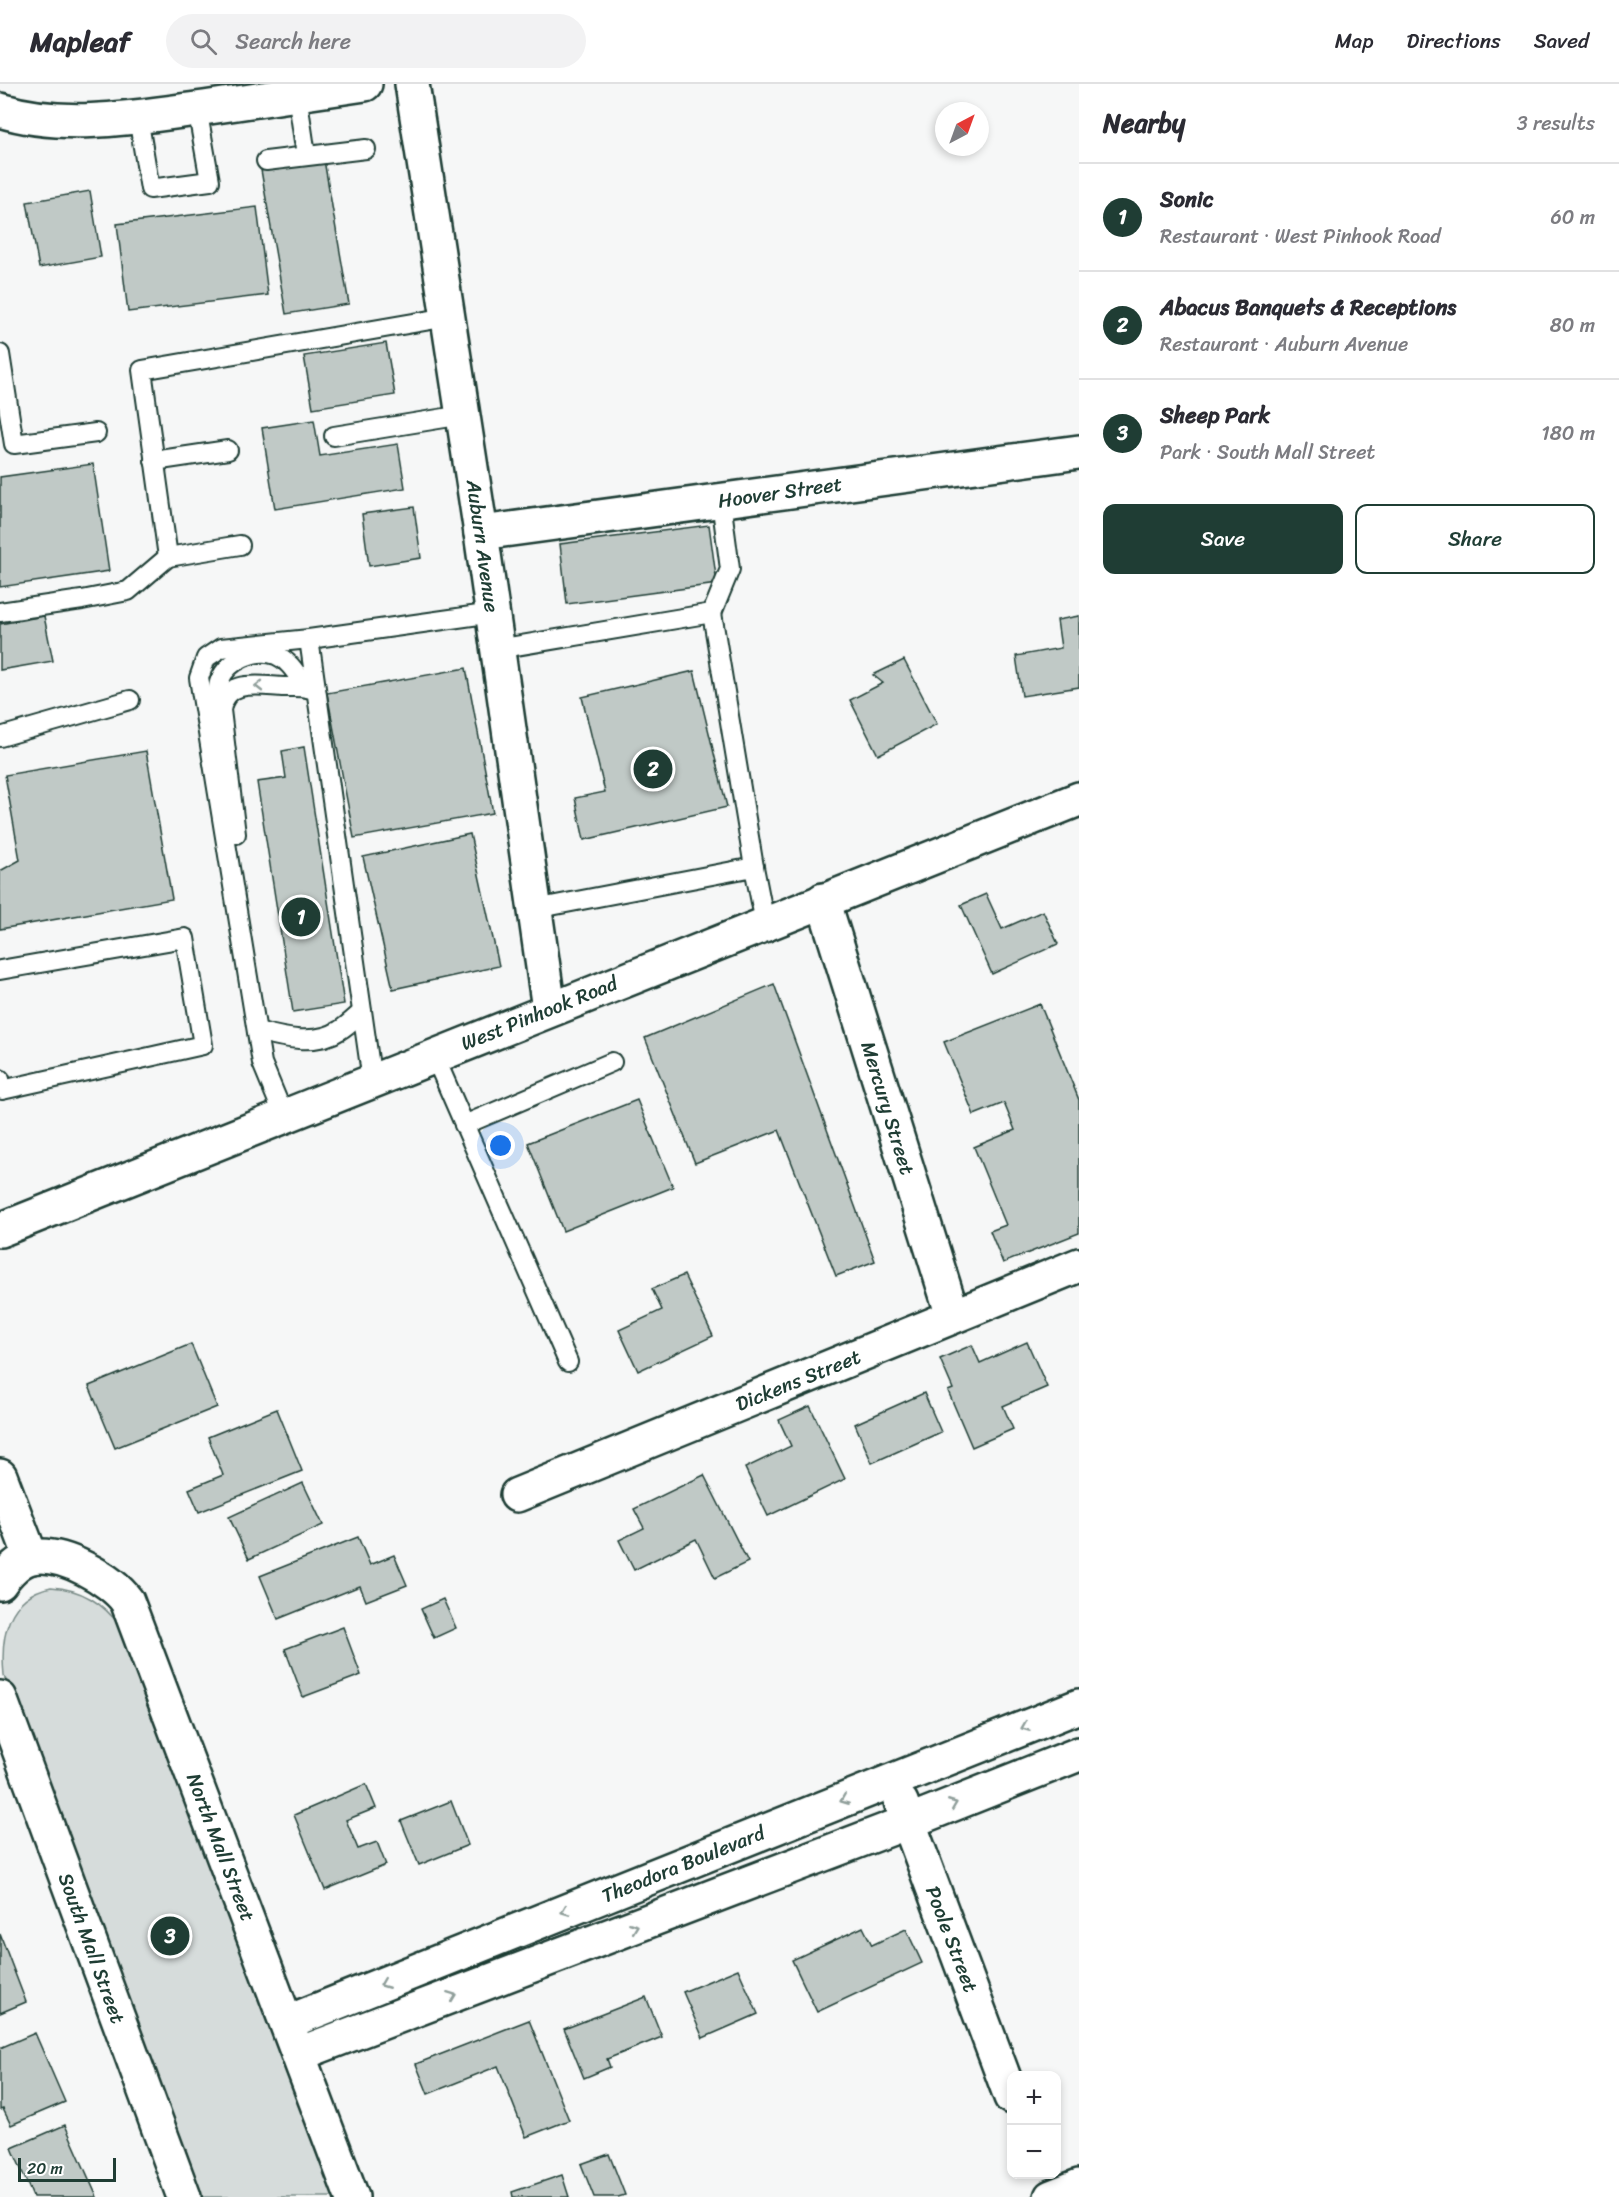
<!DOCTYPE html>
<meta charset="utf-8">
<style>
body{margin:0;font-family:Sriracha,sans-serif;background:#f2f2f3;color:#2b2b33}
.controls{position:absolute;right:18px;bottom:18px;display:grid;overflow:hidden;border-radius:12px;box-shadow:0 3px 9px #0003}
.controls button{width:54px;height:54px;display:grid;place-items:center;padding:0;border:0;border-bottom:2px solid #e1e1e2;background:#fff;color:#2b2b33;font:30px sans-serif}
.compass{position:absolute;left:935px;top:18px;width:54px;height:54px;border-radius:50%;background:#fff;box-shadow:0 3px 9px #0003;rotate:41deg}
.scale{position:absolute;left:18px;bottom:15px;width:98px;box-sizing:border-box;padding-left:6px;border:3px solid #1f3d34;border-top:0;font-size:16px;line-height:21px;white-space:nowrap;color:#1f3d34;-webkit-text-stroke:4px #fff;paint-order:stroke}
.you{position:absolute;left:501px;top:1062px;width:21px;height:21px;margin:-15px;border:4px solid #fff;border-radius:50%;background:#1a73e8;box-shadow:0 0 0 9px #1a73e833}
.badge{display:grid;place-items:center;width:39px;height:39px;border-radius:50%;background:#1f3d34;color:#fff;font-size:20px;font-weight:700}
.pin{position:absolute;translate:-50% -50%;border:3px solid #fff;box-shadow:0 2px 6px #0006}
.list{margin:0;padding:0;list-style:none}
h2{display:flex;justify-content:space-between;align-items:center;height:78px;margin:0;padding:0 24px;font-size:26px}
h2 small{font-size:20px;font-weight:400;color:#7c7c81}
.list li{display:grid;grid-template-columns:39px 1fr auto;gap:18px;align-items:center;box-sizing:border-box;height:108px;padding:0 24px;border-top:2px solid #e1e1e2}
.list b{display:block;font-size:22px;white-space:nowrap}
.list p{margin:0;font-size:20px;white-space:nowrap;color:#7c7c81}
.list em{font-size:20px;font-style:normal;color:#7c7c81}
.actions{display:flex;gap:12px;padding:18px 24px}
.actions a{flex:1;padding:14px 0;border:2px solid #1f3d34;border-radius:12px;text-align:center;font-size:21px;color:#1f3d34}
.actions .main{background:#1f3d34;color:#fff}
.icon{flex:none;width:33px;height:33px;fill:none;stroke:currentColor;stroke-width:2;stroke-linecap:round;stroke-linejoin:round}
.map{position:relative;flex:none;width:1079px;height:2113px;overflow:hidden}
header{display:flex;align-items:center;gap:36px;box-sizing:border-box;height:84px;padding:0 30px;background:#fff;border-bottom:2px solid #e1e1e2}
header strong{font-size:28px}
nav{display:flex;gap:33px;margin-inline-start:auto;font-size:21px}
.search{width:420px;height:54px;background:#f2f2f3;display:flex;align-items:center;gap:15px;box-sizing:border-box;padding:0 21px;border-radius:33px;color:#7c7c81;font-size:22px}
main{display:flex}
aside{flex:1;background:#fff}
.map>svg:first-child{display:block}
.green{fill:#d6dcdb;stroke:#7a8c88;stroke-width:1.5}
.building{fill:#c0c9c6;stroke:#1f3d34;stroke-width:1.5}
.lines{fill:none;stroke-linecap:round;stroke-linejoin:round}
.service-casing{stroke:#1f3d34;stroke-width:22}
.minor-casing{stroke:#1f3d34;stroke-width:38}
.secondary-casing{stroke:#1f3d34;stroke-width:38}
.service{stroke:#fff;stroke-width:18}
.minor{stroke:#fff;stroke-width:33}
.secondary{stroke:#fff;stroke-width:33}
.oneway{stroke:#8f9e9a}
.labels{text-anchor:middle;stroke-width:5;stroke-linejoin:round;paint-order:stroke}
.street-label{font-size:20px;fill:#1f3d34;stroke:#fff}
</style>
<header>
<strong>Mapleaf</strong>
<div class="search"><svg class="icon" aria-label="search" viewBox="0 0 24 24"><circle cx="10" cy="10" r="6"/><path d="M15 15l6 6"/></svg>Search here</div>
<nav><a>Map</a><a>Directions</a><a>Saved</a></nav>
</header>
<main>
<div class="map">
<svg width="1079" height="2113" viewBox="0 0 1079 2113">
<rect width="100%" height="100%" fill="#f6f7f7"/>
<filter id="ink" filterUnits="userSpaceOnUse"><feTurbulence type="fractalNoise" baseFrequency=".0167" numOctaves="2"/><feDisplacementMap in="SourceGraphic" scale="12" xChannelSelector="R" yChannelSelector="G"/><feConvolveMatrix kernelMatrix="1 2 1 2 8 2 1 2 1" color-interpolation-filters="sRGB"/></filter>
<g filter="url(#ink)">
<!-- green -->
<path class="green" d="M51 1503C82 1505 103 1519 121 1543L335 2113H199L4 1591C0 1552 8 1512 51 1503Z"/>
<!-- building -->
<g class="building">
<polygon points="324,76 349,220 286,230 261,86"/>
<polygon points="90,107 101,173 39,184 27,118"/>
<polygon points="257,123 268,211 128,228 117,140"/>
<polygon points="386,259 395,311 313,324 304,272"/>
<polygon points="314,336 320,372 398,360 405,404 275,425 262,344"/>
<polygon points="93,380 109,487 0,503 0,393"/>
<polygon points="414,423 421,474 369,482 362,430"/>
<polygon points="709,441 717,500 567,520 560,460"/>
<polygon points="44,532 53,577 0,586 0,540"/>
<polygon points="1079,532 1079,603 1022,612 1016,572 1061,564 1057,536"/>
<polygon points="904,576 937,640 878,671 850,616 883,599 873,591"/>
<polygon points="466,584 493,729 354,754 327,609"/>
<polygon points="694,587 727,723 584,756 575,714 605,708 582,613"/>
<polygon points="304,663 344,920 293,928 257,698 286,694 282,667"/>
<polygon points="146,667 172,815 0,845 0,787 20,776 5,691"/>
<polygon points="470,750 499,882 393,905 363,773"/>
<polygon points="986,810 1002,845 1043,827 1058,860 992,890 961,821"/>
<polygon points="774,900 875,1177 836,1192 779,1046 695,1079 645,954"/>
<polygon points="1040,920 1079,1016 1079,1149 1003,1179 990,1147 1006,1141 974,1063 1015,1046 1004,1019 974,1031 944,958"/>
<polygon points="637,1016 673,1103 563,1147 528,1059"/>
<polygon points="684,1191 713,1252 638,1287 619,1246 662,1226 652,1205"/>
<polygon points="1027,1258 1047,1303 1003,1322 1013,1345 972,1363 948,1307 953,1305 940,1275 972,1261 980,1279"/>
<polygon points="191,1260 217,1323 115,1364 89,1302"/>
<polygon points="924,1309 941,1348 872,1379 855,1340"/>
<polygon points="810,1322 845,1395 768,1432 745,1384 791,1362 779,1336"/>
<polygon points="277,1325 302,1387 199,1428 189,1405 223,1391 208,1353"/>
<polygon points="704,1391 748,1478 715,1494 696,1455 634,1486 619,1456 644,1444 634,1425"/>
<polygon points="303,1399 323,1441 249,1475 229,1433"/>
<polygon points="358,1453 370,1481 394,1471 407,1501 366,1517 360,1502 278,1535 260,1492"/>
<polygon points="443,1515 456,1544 434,1554 421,1525"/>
<polygon points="343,1543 361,1591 303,1613 285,1565"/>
<polygon points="366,1700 376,1724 346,1736 358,1765 377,1758 386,1781 325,1806 294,1731"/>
<polygon points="451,1717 468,1761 419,1781 401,1737"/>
<polygon points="863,1843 872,1861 906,1845 922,1879 817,1928 792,1876"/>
<polygon points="0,1850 26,1918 0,1929"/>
<polygon points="738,1885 758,1930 703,1954 683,1908"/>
<polygon points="646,1913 662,1953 607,1975 610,1983 584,1994 564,1945"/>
<polygon points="529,1936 569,2036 526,2053 498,1982 428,2010 416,1980"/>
<polygon points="35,1949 65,2018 11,2041 3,2025 0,2026 0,1964"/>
<polygon points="65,2041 97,2113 33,2113 12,2064"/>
<polygon points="609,2070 625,2111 618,2113 594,2113 581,2080"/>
<polygon points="562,2091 569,2113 513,2113 512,2108"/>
</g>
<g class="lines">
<defs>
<g id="service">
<polyline points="297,10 306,71"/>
<polyline points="138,33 150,105 210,97 197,24"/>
<polyline points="266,77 366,65"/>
<polyline points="0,270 14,360 96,349"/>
<polyline points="334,352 463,331"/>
<polyline points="154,377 228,366"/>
<polyline points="240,461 168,473 142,286 448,233"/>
<polyline points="0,528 82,516 128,507 168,473"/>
<polyline points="712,529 754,783 765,839"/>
<polyline points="309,555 493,529"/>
<polyline points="498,565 712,529 730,485 721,417"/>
<path d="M220 625C219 616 216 605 220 596 228 576 256 564 276 571 290 577 297 591 305 602"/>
<polyline points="0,653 130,616"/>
<path d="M236 750 221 626C226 594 259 602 284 603 296 603 305 602 316 607"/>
<polyline points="535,825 754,783"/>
<polyline points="0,886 185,854 203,961 2,1006 0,995"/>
<path d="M257 947C283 954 316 962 340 946 348 941 355 934 362 928"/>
<polyline points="434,971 568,1278"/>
<polyline points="284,1032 262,979 199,594 206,574 221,564 309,555 372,997"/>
<polyline points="464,1041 612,978"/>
</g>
<g id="minor">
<polyline points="412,0 481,449 549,925"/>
<path d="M0 26C67 47 142 32 210 23 262 15 313 8 365 0"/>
<polyline points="481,449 1079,368"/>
<polyline points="823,816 953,1232"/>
<polyline points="0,1392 31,1473"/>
<polyline points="517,1411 1079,1181"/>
<path d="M0 1499C8 1488 19 1476 32 1473 62 1467 111 1495 127 1517L352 2113"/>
<polyline points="0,1614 184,2113"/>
<polyline points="901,1718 1011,2013"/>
<polyline points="288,1938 1079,1622"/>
<polyline points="299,1970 908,1738 1079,1670"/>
<polyline points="1051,2113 1079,2102"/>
</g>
<polyline id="secondary" points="0,1146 1079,715"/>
</defs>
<!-- service casing -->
<use href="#service" class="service-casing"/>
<!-- minor casing -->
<use href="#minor" class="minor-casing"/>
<!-- secondary casing -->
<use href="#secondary" class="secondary-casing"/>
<!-- service -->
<use href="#service" class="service"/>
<!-- minor -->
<use href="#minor" class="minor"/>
<!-- secondary -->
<use href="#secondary" class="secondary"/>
</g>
<!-- one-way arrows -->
<defs><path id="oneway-chevron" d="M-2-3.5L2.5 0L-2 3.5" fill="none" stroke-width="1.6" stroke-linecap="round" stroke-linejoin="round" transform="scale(1.5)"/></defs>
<g class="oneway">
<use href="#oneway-chevron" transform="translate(259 602) rotate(180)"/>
<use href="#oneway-chevron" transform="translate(1025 1643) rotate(158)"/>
<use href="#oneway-chevron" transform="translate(844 1716) rotate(158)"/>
<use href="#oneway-chevron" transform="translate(953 1720) rotate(-22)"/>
<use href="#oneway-chevron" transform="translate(565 1827) rotate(158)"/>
<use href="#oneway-chevron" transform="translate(634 1843) rotate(-21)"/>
<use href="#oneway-chevron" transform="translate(384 1900) rotate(158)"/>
<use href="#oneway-chevron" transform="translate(452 1912) rotate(-21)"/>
</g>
</g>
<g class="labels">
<!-- street labels -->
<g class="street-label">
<text transform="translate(780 408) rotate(-8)" y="7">Hoover Street</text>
<text transform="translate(483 462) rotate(82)" y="7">Auburn Avenue</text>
<text transform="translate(539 929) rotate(-22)" y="7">West Pinhook Road</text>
<text transform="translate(888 1024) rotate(73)" y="7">Mercury Street</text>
<text transform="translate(798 1296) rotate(-22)" y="7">Dickens Street</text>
<text transform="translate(221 1763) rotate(69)" y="7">North Mall Street</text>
<text transform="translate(683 1780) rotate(-22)" y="7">Theodora Boulevard</text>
<text transform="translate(952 1855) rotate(69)" y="7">Poole Street</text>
<text transform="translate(92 1864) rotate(70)" y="7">South Mall Street</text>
</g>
</g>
</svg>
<div class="controls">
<button>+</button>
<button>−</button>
</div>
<svg class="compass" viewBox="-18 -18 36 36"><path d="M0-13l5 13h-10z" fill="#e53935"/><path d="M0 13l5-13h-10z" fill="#7c7c81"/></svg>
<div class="scale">20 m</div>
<div class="you"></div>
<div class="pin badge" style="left:301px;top:833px">1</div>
<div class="pin badge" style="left:653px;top:685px">2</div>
<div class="pin badge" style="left:170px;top:1852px">3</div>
</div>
<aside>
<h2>Nearby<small>3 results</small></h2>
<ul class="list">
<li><span class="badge">1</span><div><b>Sonic</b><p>Restaurant · West Pinhook Road</p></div><em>60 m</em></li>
<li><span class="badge">2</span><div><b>Abacus Banquets &amp; Receptions</b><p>Restaurant · Auburn Avenue</p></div><em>80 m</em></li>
<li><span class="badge">3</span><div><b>Sheep Park</b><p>Park · South Mall Street</p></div><em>180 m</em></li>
</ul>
<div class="actions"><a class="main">Save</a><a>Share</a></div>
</aside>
</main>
